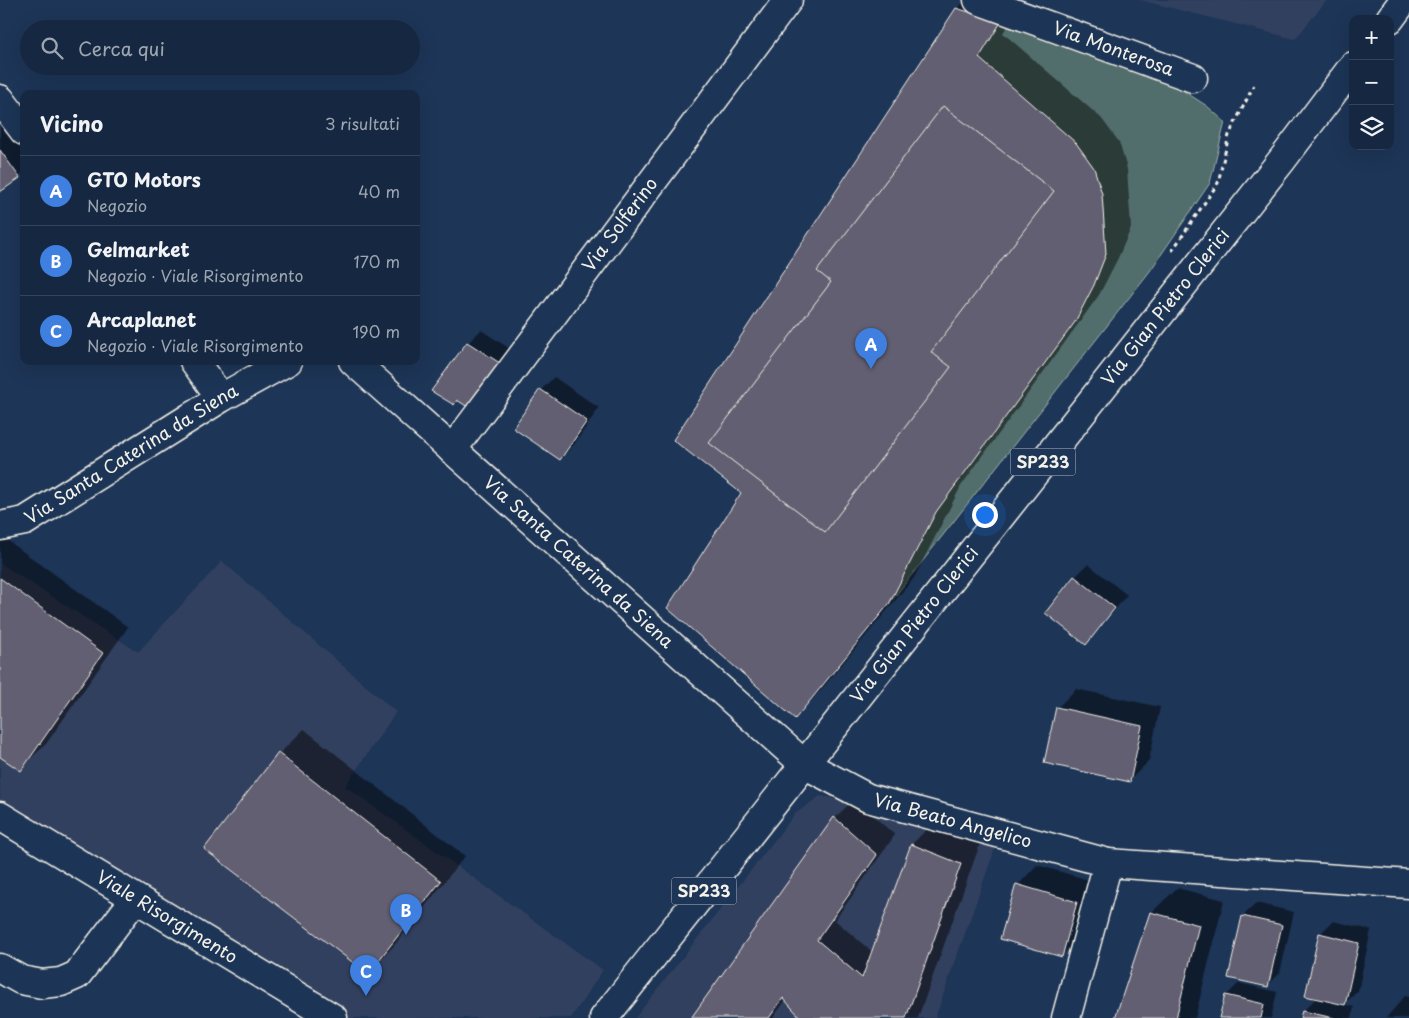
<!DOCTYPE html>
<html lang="it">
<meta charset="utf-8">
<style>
body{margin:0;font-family:"Playpen Sans",sans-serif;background:#23344c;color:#f1f3f6}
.controls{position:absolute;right:15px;top:15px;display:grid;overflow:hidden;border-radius:10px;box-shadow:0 5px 20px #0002}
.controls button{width:45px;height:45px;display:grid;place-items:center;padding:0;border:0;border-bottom:1px solid #35445a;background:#162841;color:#f1f3f6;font:25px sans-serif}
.you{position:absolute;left:984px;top:514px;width:18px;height:18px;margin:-12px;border:4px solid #fff;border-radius:50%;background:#1a73e8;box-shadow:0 0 0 8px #1a73e833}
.badge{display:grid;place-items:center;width:32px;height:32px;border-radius:50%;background:#8abfa5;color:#fff;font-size:16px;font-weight:700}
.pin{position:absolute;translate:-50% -41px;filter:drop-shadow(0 1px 2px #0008)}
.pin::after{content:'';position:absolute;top:26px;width:18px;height:15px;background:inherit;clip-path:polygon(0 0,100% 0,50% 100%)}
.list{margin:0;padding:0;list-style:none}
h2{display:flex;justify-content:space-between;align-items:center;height:65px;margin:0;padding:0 20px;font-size:21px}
h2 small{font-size:16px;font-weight:400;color:#9ea6b1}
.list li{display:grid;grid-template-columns:32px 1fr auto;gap:15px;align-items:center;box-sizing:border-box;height:70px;padding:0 20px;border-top:1px solid #35445a}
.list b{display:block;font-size:19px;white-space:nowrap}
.list p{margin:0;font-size:16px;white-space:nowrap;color:#9ea6b1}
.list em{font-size:16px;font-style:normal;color:#9ea6b1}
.icon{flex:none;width:28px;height:28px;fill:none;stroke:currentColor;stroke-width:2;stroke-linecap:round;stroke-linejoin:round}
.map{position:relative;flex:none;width:1409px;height:1018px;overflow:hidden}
.search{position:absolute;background:#162841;box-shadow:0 5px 20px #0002;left:20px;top:20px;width:400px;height:55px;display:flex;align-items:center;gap:12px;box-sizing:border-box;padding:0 18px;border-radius:28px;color:#9ea6b1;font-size:19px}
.panel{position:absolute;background:#162841;box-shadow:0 5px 20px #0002;left:20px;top:90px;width:400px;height:275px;border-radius:10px}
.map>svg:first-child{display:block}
.built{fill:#32415f}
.green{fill:#516d6c;stroke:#a2afaa}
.shadow{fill:#0007}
.building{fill:#625e72;stroke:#f4f1e8}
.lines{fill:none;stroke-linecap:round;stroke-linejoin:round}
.minor-casing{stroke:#f4f1e8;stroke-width:31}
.tertiary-casing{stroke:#f4f1e8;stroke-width:31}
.primary-casing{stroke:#f4f1e8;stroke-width:31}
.path{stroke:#f4f1e8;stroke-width:3;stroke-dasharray:4 4;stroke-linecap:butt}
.minor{stroke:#1d3557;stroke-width:28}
.tertiary{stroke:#1d3557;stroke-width:28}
.primary{stroke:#1d3557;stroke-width:28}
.labels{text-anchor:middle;stroke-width:4.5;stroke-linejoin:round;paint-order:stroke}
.shield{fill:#1d3557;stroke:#b4b9bc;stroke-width:1}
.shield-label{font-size:16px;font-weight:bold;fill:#f4f1e8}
.street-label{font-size:18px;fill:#f4f1e8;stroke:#1d3557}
</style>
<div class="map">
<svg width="1409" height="1018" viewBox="0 0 1409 1018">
<rect width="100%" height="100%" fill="#1d3557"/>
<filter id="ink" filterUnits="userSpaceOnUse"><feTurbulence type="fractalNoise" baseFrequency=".02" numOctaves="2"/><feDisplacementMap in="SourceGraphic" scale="10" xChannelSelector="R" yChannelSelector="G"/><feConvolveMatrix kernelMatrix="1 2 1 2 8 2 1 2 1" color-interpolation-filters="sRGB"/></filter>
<g filter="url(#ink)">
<!-- built -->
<g class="built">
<polygon points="1140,0 1327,0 1295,39"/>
<polygon points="222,561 396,712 345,786 603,970 571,1018 322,1018 0,802 0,563 138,652"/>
<polygon points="820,796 861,802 997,843 935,1018 635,1018 795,814"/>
</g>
<!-- green -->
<polygon class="green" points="1001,22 1179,88 1207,106 1225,122 1210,183 1150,271 889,604 936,512 1075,322 1094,285 1106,254 1102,194 1094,168 1076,143 979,58"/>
<!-- shadow -->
<g class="shadow">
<polygon points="966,0 1023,0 1003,33 1101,118 1119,142 1127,169 1131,228 1118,258 1099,295 961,486 914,578 819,692 794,717 743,492 957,9"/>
<polygon points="2,122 24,153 24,172 0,190 0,123"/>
<polygon points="481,330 518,354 454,403 468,343"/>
<polygon points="554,377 599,408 573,446 560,459 515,428 541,390"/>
<polygon points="0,535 128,627 46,744 20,769 0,755"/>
<polygon points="1088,564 1127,595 1098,630 1086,643 1075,577"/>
<polygon points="1076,689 1160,707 1149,761 1129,781 1057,708"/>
<polygon points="304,729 465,856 393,947 368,972 279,754"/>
<polygon points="854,799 895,835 835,920 872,952 912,844 931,825 980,844 918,1018 803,1018 786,1000 773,1018 693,1018 835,818"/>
<polygon points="1037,865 1096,882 1081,936 1061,956 1018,885"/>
<polygon points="1177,888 1224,900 1195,1018 1116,1018 1151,913"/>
<polygon points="1256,903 1294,912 1280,973 1267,986 1243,916"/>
<polygon points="1333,921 1371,930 1358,991 1344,1004 1354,1007 1352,1018 1302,1018 1303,1011 1317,997 1320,934"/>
<polygon points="1239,983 1277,992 1271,1018 1221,1018 1226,996"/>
<polygon points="1405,996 1409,997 1409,1018 1386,1018"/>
</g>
<!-- building -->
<g class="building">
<polygon points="956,8 1001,22 979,58 1076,143 1094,168 1102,194 1106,254 1094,285 1075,322 936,512 889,604 795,719 667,608 741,493 673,440"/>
<polygon points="943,106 1054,191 931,352 951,367 825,532 709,443 831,282 817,271"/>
<polygon points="0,150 20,178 0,192"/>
<polygon points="467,342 506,367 474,411 457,400 454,405 431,391"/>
<polygon points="540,389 587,421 560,460 513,428"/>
<polygon points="1074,576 1115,608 1086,645 1045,613"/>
<polygon points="0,578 103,653 21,771 0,757"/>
<polygon points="1056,707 1142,726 1130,782 1044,763"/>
<polygon points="278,753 441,881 368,974 204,849"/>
<polygon points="834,817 877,855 817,940 862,978 911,844 961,864 906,1018 801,1018 783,998 769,1018 691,1018"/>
<polygon points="1016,884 1077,902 1062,957 1000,939"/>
<polygon points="1150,912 1199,925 1176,1018 1115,1018"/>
<polygon points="1242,916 1282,925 1268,987 1228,978"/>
<polygon points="1319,933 1359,943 1345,1005 1305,996"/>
<polygon points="1225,995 1264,1004 1261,1018 1219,1018"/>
<polygon points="1302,1011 1334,1018 1300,1018"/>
</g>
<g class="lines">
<defs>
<g id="minor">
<path id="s1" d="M978 0 1193 78"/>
<polyline points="0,99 24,131"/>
<polyline points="194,361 221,398"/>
<path id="s2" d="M353 361 804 764 868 798 1108 863 1409 884"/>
<path id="s3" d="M452 450 788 0"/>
<path id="s4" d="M0 526 25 521 221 398 288 361"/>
<polyline points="0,968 21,980 42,984 61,982 77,975 135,899"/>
<polyline points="1066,1018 1108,863"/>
</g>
<g id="tertiary">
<path id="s5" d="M0 816 333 1018"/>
</g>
<g id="primary">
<polyline points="1390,19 1404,0"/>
<path id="s6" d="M604 1018 1282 160 1353 66"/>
</g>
</defs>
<!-- minor casing -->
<use href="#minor" class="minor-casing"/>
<!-- tertiary casing -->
<use href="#tertiary" class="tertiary-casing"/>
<!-- primary casing -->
<use href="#primary" class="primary-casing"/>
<!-- path -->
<polyline class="path" points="1172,251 1218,183 1229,135 1254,85"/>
<!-- minor -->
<use href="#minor" class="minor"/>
<!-- tertiary -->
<use href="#tertiary" class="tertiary"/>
<!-- primary -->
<use href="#primary" class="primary"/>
</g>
</g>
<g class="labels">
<!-- shield labels -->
<g class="shield">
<rect x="1010.5" y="448.5" width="65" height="27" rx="4"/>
<rect x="671.5" y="877.5" width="65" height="27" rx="4"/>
</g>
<g class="shield-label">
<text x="1043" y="468">SP233</text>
<text x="704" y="897">SP233</text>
</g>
<!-- street labels -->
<g class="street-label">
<text dy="6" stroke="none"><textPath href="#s1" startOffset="144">Via Monterosa</textPath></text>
<text dy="6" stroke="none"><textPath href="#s3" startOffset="281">Via Solferino</textPath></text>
<text dy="6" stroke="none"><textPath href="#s6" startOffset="906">Via Gian Pietro Clerici</textPath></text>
<text dy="6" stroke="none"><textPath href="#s4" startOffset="151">Via Santa Caterina da Siena</textPath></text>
<text dy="6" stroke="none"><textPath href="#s2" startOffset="302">Via Santa Caterina da Siena</textPath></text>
<text dy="6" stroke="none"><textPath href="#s6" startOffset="501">Via Gian Pietro Clerici</textPath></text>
<text dy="6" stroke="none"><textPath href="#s2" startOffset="765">Via Beato Angelico</textPath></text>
<text dy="6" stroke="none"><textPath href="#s5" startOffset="195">Viale Risorgimento</textPath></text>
</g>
</g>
</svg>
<div class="controls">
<button>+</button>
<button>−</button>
<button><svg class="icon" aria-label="layers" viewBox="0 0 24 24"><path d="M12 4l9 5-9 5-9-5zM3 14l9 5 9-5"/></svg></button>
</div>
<div class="you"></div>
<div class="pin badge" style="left:871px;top:369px;background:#3f7fe0">A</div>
<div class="pin badge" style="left:406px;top:935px;background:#3f7fe0">B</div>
<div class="pin badge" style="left:366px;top:996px;background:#3f7fe0">C</div>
<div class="search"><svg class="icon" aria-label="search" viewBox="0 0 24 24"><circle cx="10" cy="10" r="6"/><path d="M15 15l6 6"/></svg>Cerca qui</div>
<section class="panel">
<h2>Vicino<small>3 risultati</small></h2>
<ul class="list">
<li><span class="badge" style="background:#3f7fe0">A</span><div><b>GTO Motors</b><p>Negozio</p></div><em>40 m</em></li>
<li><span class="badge" style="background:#3f7fe0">B</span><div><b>Gelmarket</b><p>Negozio · Viale Risorgimento</p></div><em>170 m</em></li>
<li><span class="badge" style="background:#3f7fe0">C</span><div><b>Arcaplanet</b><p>Negozio · Viale Risorgimento</p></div><em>190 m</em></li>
</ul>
</section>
</div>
